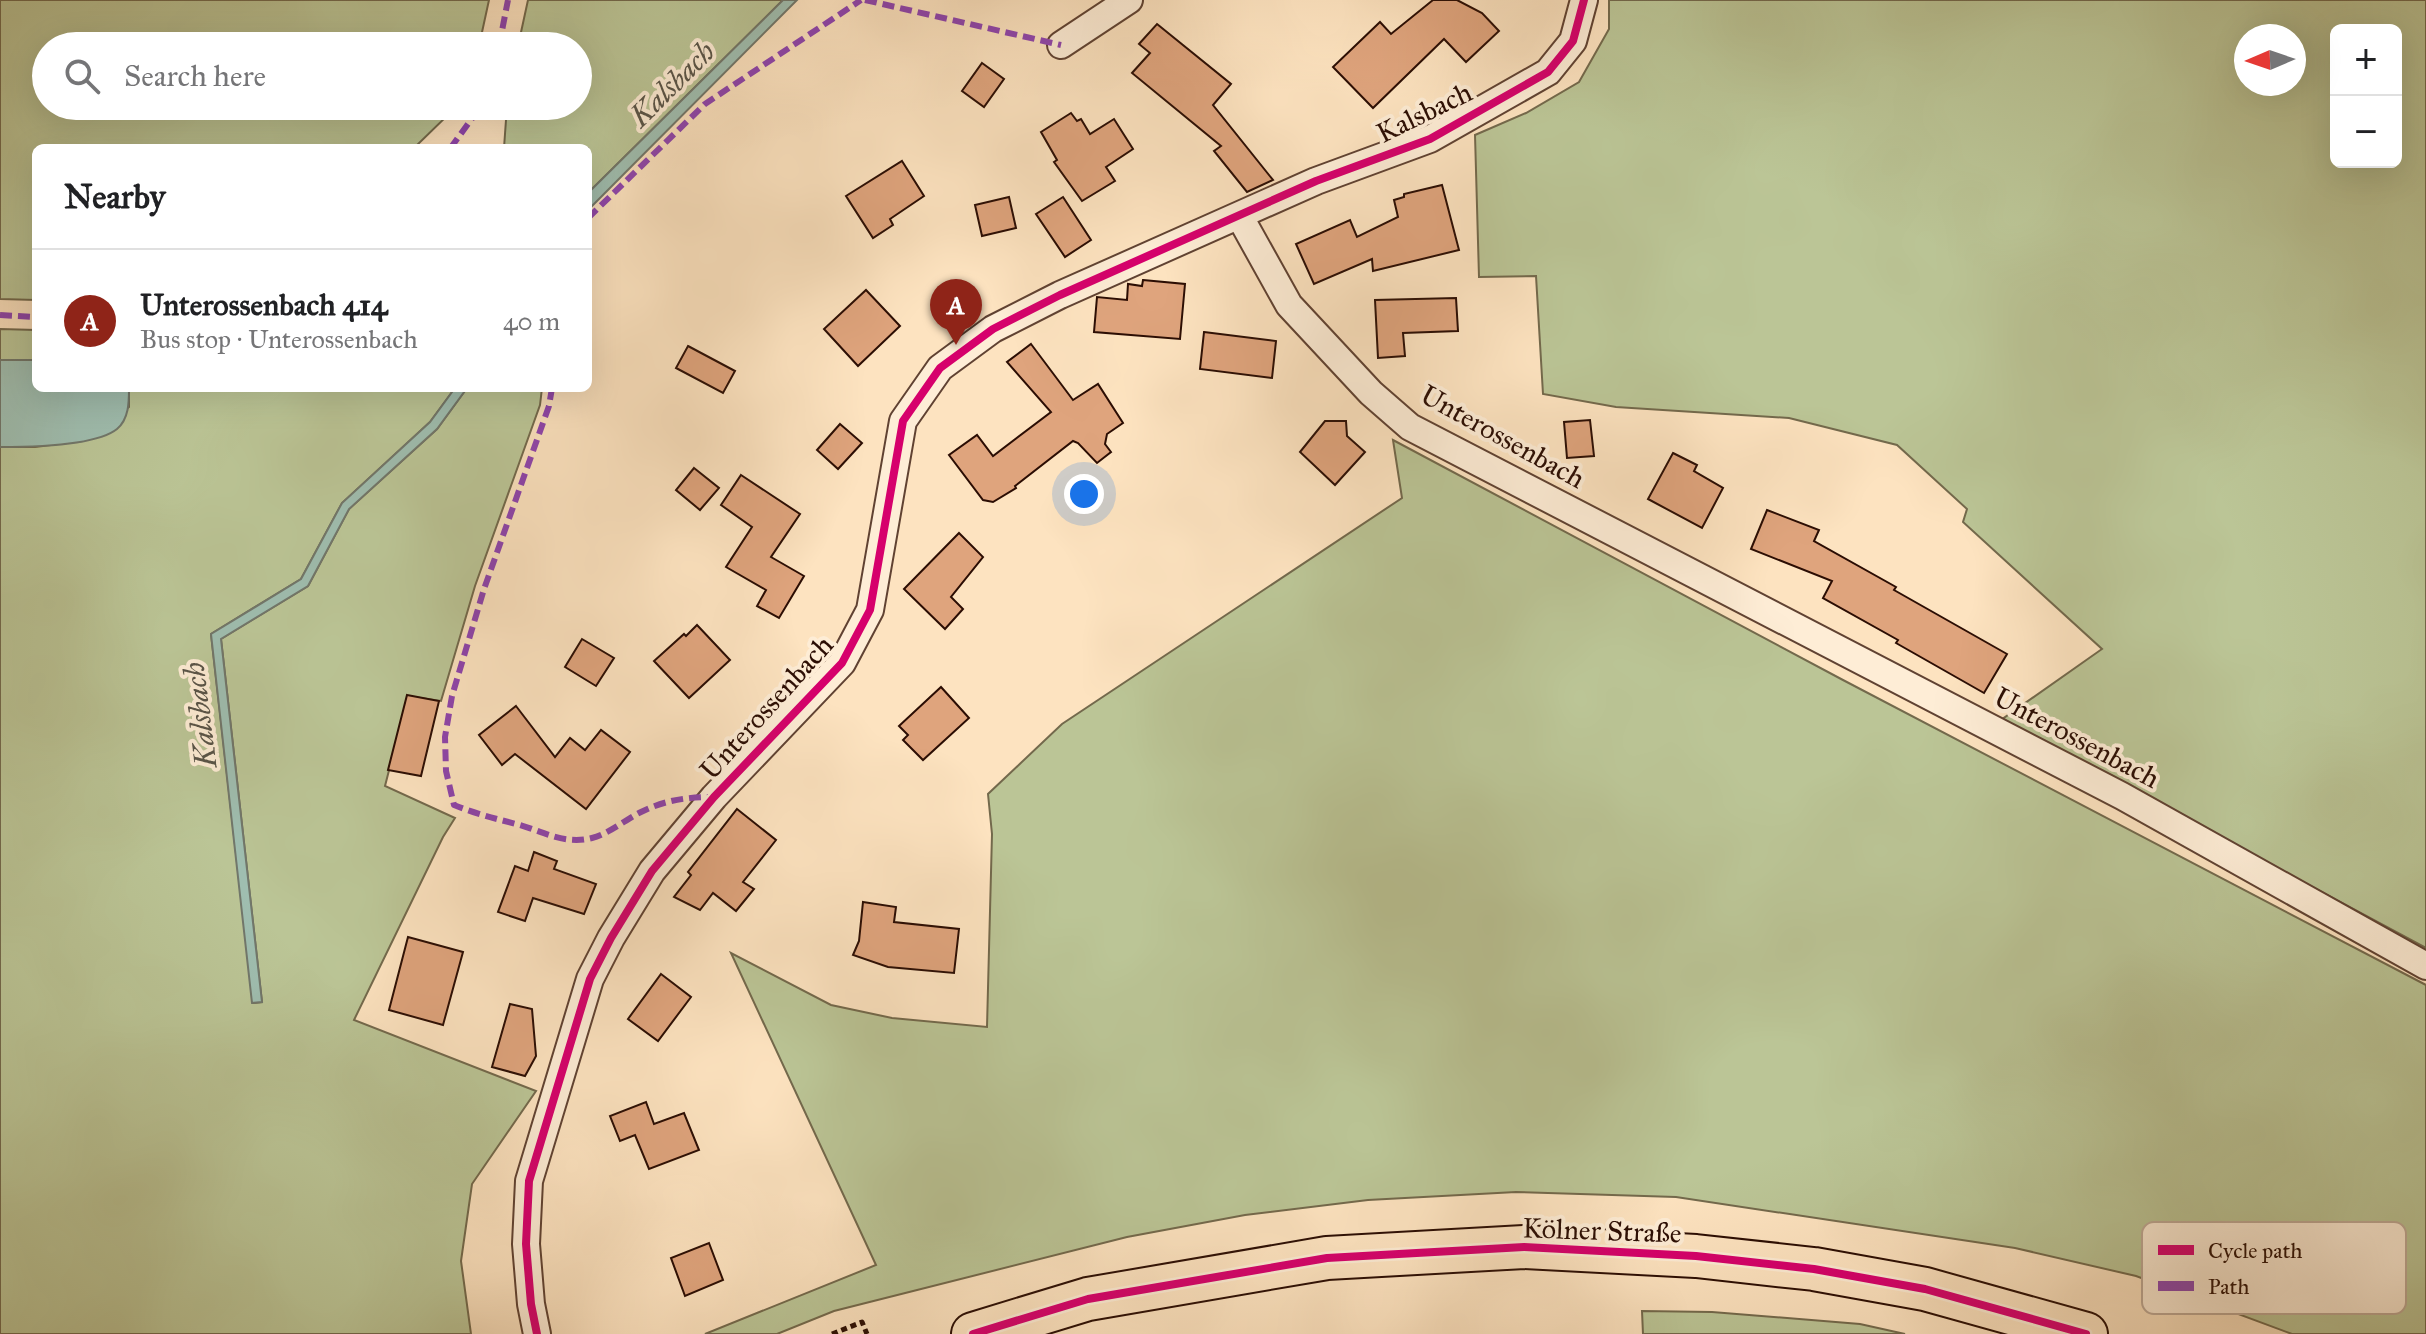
<!DOCTYPE html>
<meta charset="utf-8">
<style>
body{margin:0;font-family:"IM FELL Great Primer",serif;background:#f2f2f2;color:#202124}
.controls{position:absolute;right:24px;top:24px;display:grid;overflow:hidden;border-radius:12px;box-shadow:0 8px 32px #0002}
.controls button{width:72px;height:72px;display:grid;place-items:center;padding:0;border:0;border-bottom:2px solid #e0e0e0;background:#fff;color:#202124;font:40px sans-serif}
.compass{position:absolute;left:2234px;top:24px;width:72px;height:72px;border-radius:50%;background:#fff;box-shadow:0 8px 32px #0002;rotate:268deg}
.you{position:absolute;left:1084px;top:494px;width:28px;height:28px;margin:-20px;border:6px solid #fff;border-radius:50%;background:#1a73e8;box-shadow:0 0 0 12px #1a73e833}
.badge{display:grid;place-items:center;width:52px;height:52px;border-radius:50%;background:#8f2418;color:#fff;font-size:26px;font-weight:700}
.pin{position:absolute;translate:-50% -66px;filter:drop-shadow(0 2px 4px #0008)}
.pin::after{content:'';position:absolute;top:42px;width:28px;height:24px;background:inherit;clip-path:polygon(0 0,100% 0,50% 100%)}
.list{margin:0;padding:0;list-style:none}
h2{display:flex;justify-content:space-between;align-items:center;height:104px;margin:0;padding:0 32px;font-size:34px}
h2 small{font-size:26px;font-weight:400;color:#757577}
.list li{display:grid;grid-template-columns:52px 1fr auto;gap:24px;align-items:center;box-sizing:border-box;height:144px;padding:0 32px;border-top:2px solid #e0e0e0}
.list b{display:block;font-size:30px;white-space:nowrap}
.list p{margin:0;font-size:26px;white-space:nowrap;color:#757577}
.list em{font-size:26px;font-style:normal;color:#757577}
.icon{flex:none;width:44px;height:44px;fill:none;stroke:currentColor;stroke-width:2;stroke-linecap:round;stroke-linejoin:round}
.map{position:relative;flex:none;width:2426px;height:1334px;overflow:hidden}
.search{position:absolute;background:#fff;box-shadow:0 8px 32px #0002;left:32px;top:32px;width:560px;height:88px;display:flex;align-items:center;gap:20px;box-sizing:border-box;padding:0 28px;border-radius:44px;color:#757577;font-size:30px}
.panel{position:absolute;background:#fff;box-shadow:0 8px 32px #0002;left:32px;top:144px;width:560px;height:248px;border-radius:12px}
.map>svg:first-child{display:block}
.green{fill:#bbc596;stroke:#73694c;stroke-width:2;fill-rule:evenodd}
.water{fill:#9fbeb0;stroke:#71776b;stroke-width:2}
.building{fill:#dfa47d;stroke:#2b0d03;stroke-width:2}
.lines{fill:none;stroke-linecap:round;stroke-linejoin:round}
.minor-casing{stroke:#604232;stroke-width:30}
.primary-casing{stroke:#2b0d03;stroke-width:46}
.path{stroke:#2b0d03;stroke-width:5;stroke-dasharray:6 4;stroke-linecap:butt}
.minor{stroke:#feedd6;stroke-width:26}
.primary{stroke:#fde3c0;stroke-width:42}
.quiet{stroke:#8e44ad;stroke-width:6;stroke-dasharray:12 6;stroke-linecap:butt}
.cycleway-casing{stroke:#feedd6;stroke-width:13}
.cycleway{stroke:#d6006c;stroke-width:8}
.labels{text-anchor:middle;stroke-width:8;stroke-linejoin:round;paint-order:stroke}
.street-label{font-size:28px;fill:#2b0d03;stroke:#feedd6}
.water-label{font-size:30px;font-style:italic;fill:#595448;stroke:#feedd6}
.key{fill:#feedd6;stroke:#bfaa97;stroke-width:2}
.key-label{font-size:22px;fill:#2b0d03}
</style>
<div class="map">
<svg width="2426" height="1334" viewBox="0 0 2426 1334">
<rect width="100%" height="100%" fill="#fde3c0"/>
<filter id="stains"><feTurbulence type="fractalNoise" baseFrequency=".0025" numOctaves="4"/><feColorMatrix values="0 0 0 0 .2 0 0 0 0 .09 0 0 0 0 .02 0 0 0 .5 -.17"/></filter>
<radialGradient id="worn" r=".72"><stop offset=".6" stop-color="#630" stop-opacity="0"/><stop offset="1" stop-color="#630" stop-opacity=".3"/></radialGradient>
<!-- green -->
<g class="green">
<polygon points="0,0 489,0 479,46 46,46 46,106 453,106 449,114 414,148 36,148 36,300 0,299"/>
<polygon points="528,0 783,0 588,193 588,148 504,148 507,106 578,106 578,46 518,46"/>
<path d="M1609 0H2426V948L2001 720 2102 649 1963 522 1967 509 1897 445 1789 418 1616 407 1543 394 1536 276 1479 277 1475 135 1526 113 1579 82 1609 29ZM2336 30H2396V162H2336ZM2246 36H2294V84H2246Z"/>
<polygon points="0,329 36,330 36,360 0,360"/>
<polygon points="129,388 455,388 430,422 342,503 301,579 211,634 253,1003 262,1002 221,639 308,586 349,509 437,429 467,388 542,388 540,405 475,586 441,701 408,696 385,786 455,818 443,837 354,1020 536,1091 472,1184 461,1261 471,1334 0,1334 0,447 35,447 83,441 129,407"/>
<polygon points="1393,440 1843,680 2426,985 2426,1334 2292,1334 2136,1276 2015,1248 1676,1197 1516,1192 1368,1200 1245,1215 1127,1237 834,1311 777,1334 705,1334 876,1265 731,953 831,1005 892,1018 987,1027 992,834 988,794 1062,724 1402,498"/>
<polygon points="1642,1311 1712,1312 1860,1324 1905,1334 1643,1334"/>
</g>
<!-- water -->
<g class="water">
<polygon points="783,0 797,0 588,210 588,193"/>
<path d="M0 360H36V388H129C129 402 129 419 117 429 96 446 27 447 0 447Z"/>
<polygon points="455,388 467,388 437,429 349,509 308,586 221,639 262,1002 252,1003 211,634 301,579 342,503 430,422"/>
</g>
<!-- building -->
<g class="building">
<polygon points="1433,0 1457,0 1482,13 1499,31 1466,62 1444,39 1373,108 1333,67 1380,22 1391,34"/>
<polygon points="1157,24 1231,84 1213,105 1273,180 1247,192 1214,151 1221,146 1132,73 1150,53 1139,44"/>
<polygon points="982,63 1004,79 984,107 962,91"/>
<polygon points="1071,113 1077,121 1081,119 1090,134 1114,119 1133,149 1106,167 1115,181 1082,201 1054,162 1057,160 1041,132"/>
<polygon points="902,161 924,196 890,219 893,225 873,238 846,196"/>
<polygon points="1442,185 1459,250 1373,271 1372,259 1314,284 1296,244 1350,220 1357,237 1398,217 1394,200 1404,197 1404,194"/>
<polygon points="1009,197 1016,228 982,236 975,205"/>
<polygon points="1063,197 1091,240 1065,257 1036,214"/>
<polygon points="1143,280 1185,284 1180,339 1094,332 1097,297 1127,300 1128,284 1142,286"/>
<polygon points="866,290 900,326 858,366 824,329"/>
<polygon points="1456,298 1458,331 1403,333 1405,356 1378,358 1375,300"/>
<polygon points="1204,332 1276,341 1272,378 1200,369"/>
<polygon points="1031,344 1073,400 1098,384 1123,423 1107,434 1105,444 1111,452 1097,463 1078,443 1073,441 1015,486 1016,488 993,502 983,500 949,455 977,435 993,456 1051,412 1007,362"/>
<polygon points="688,346 735,371 723,393 676,368"/>
<polygon points="1590,420 1594,456 1567,458 1564,422"/>
<polygon points="1325,421 1346,421 1347,436 1365,452 1335,485 1300,452"/>
<polygon points="840,424 862,443 838,469 817,450"/>
<polygon points="1673,453 1697,465 1694,471 1723,488 1702,528 1648,499"/>
<polygon points="694,468 719,488 700,510 676,490"/>
<polygon points="741,475 800,514 771,557 804,576 779,618 757,606 766,590 726,567 752,527 721,505"/>
<polygon points="1767,510 1819,530 1814,541 1896,587 1894,590 2007,654 1984,693 1896,643 1898,640 1823,598 1832,581 1751,549"/>
<polygon points="959,533 983,557 951,597 963,609 945,629 904,589"/>
<polygon points="697,625 730,660 689,698 654,661 684,634 686,636"/>
<polygon points="582,639 614,658 596,686 565,667"/>
<polygon points="941,687 969,718 923,760 903,740 908,735 899,726"/>
<polygon points="407,695 439,701 421,776 388,770"/>
<polygon points="516,706 555,757 570,738 585,750 601,730 630,752 586,809 515,754 502,765 479,735"/>
<polygon points="737,809 776,840 743,882 754,889 736,911 713,893 700,910 674,897 691,875 688,872"/>
<polygon points="534,852 557,861 554,869 596,884 584,914 533,898 525,921 498,912 515,866 528,871"/>
<polygon points="863,902 896,907 894,922 959,929 954,973 888,967 853,955 859,941"/>
<polygon points="408,937 463,952 443,1025 389,1010"/>
<polygon points="661,974 691,997 658,1041 628,1019"/>
<polygon points="510,1004 532,1009 536,1056 525,1076 492,1067"/>
<polygon points="646,1102 654,1124 684,1113 699,1150 649,1169 635,1135 620,1141 610,1116"/>
<polygon points="709,1243 723,1280 685,1296 671,1258"/>
</g>
<g class="lines">
<defs>
<g id="minor">
<polyline points="1061,45 1129,0"/>
<polyline points="1240,217 1289,305 1371,393 1410,427 2122,796 2426,966"/>
<polyline points="537,1334 531,1304 526,1244 529,1181 590,979 611,938 652,871 714,797 842,663 870,610 903,421 940,368 993,329 1060,295 1316,181 1430,139 1548,72 1573,41 1584,0"/>
</g>
<polyline id="primary" points="973,1334 1088,1299 1327,1258 1524,1247 1696,1256 1814,1269 1925,1289 2086,1334"/>
</defs>
<!-- minor casing -->
<use href="#minor" class="minor-casing"/>
<!-- primary casing -->
<use href="#primary" class="primary-casing"/>
<!-- path -->
<polyline class="path" points="832,1334 862,1322 867,1334"/>
<!-- minor -->
<use href="#minor" class="minor"/>
<!-- primary -->
<use href="#primary" class="primary"/>
<!-- quiet -->
<g class="quiet">
<polyline points="865,0 1061,45"/>
<polyline points="499,46 508,0"/>
<polyline points="454,148 452,146 481,106"/>
<polyline points="588,218 705,104 861,0"/>
<polyline points="0,315 36,317"/>
<path d="M552 388 549 406 484 589 452 696 445 737 446 771 454 805C476 814 497 819 520 825 544 832 565 845 592 838 610 833 625 820 641 812 665 800 687 797 714 797"/>
</g>
<defs>
<g id="cycleway">
<polyline points="537,1334 531,1304 526,1244 529,1181 590,979 611,938 652,871 714,797 842,663 870,610 903,421 940,368 993,329 1060,295 1316,181 1430,139 1548,72 1573,41 1584,0"/>
<polyline points="973,1334 1088,1299 1327,1258 1524,1247 1696,1256 1814,1269 1925,1289 2086,1334"/>
</g>
</defs>
<!-- cycleway casing -->
<use href="#cycleway" class="cycleway-casing"/>
<!-- cycleway -->
<use href="#cycleway" class="cycleway"/>
</g>
<g class="labels">
<!-- street labels -->
<g class="street-label">
<text transform="translate(1424 112) rotate(-26)" y="10">Kalsbach</text>
<text transform="translate(1503 436) rotate(29)" y="10">Unterossenbach</text>
<text transform="translate(766 707) rotate(-48)" y="10">Unterossenbach</text>
<text transform="translate(2077 737) rotate(28)" y="10">Unterossenbach</text>
<text transform="translate(1602 1230) rotate(2)" y="10">Kölner Straße</text>
</g>
<!-- water labels -->
<g class="water-label">
<text transform="translate(672 84) rotate(-45)" y="10">Kalsbach</text>
<text transform="translate(200 715) rotate(-97)" y="10">Kalsbach</text>
</g>
</g>
<!-- legend -->
<rect x="2142" y="1222" width="264" height="92" rx="12" class="key"/>
<rect x="2158" y="1245" width="36" height="10" fill="#d6006c"/>
<rect x="2158" y="1281" width="36" height="10" fill="#8e44ad"/>
<g class="key-label">
<text x="2208" y="1258">Cycle path</text>
<text x="2208" y="1294">Path</text>
</g>
<rect width="100%" height="100%" filter="url(#stains)"/>
<rect width="100%" height="100%" fill="url(#worn)"/>
</svg>
<div class="controls">
<button>+</button>
<button>−</button>
</div>
<svg class="compass" viewBox="-18 -18 36 36"><path d="M0-13l5 13h-10z" fill="#e53935"/><path d="M0 13l5-13h-10z" fill="#757577"/></svg>
<div class="you"></div>
<div class="pin badge" style="left:956px;top:345px">A</div>
<div class="search"><svg class="icon" aria-label="search" viewBox="0 0 24 24"><circle cx="10" cy="10" r="6"/><path d="M15 15l6 6"/></svg>Search here</div>
<section class="panel">
<h2>Nearby<small></small></h2>
<ul class="list">
<li><span class="badge">A</span><div><b>Unterossenbach 414</b><p>Bus stop · Unterossenbach</p></div><em>40 m</em></li>
</ul>
</section>
</div>
